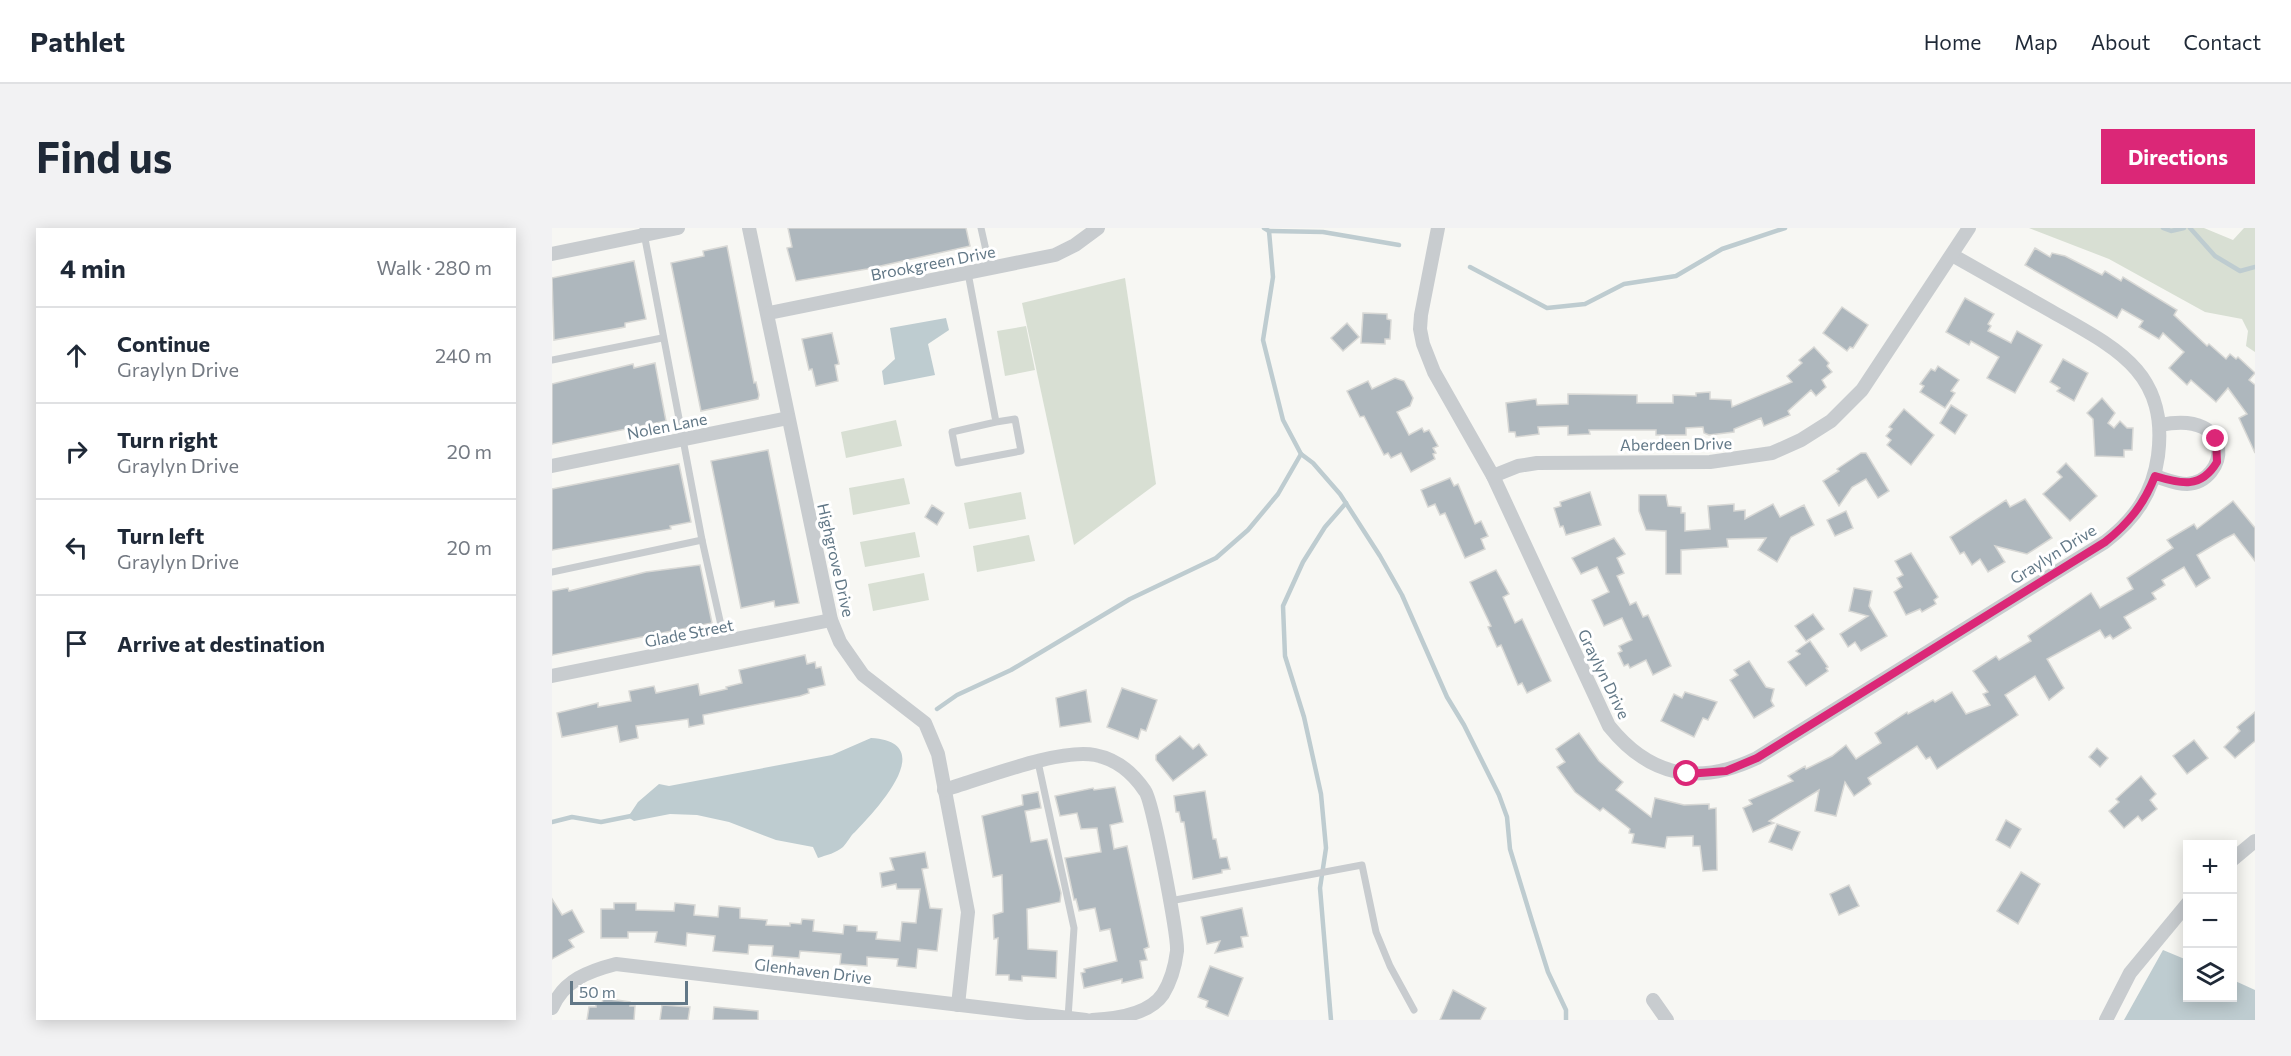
<!DOCTYPE html>
<meta charset="utf-8">
<style>
body{margin:0;font-family:Commissioner,sans-serif;background:#f2f2f3;color:#1f2937}
.controls{position:absolute;right:18px;bottom:18px;display:grid;overflow:hidden;border-radius:0px;box-shadow:0 3px 15px #0003}
.controls button{width:54px;height:54px;display:grid;place-items:center;padding:0;border:0;border-bottom:2px solid #e0e1e3;background:#fff;color:#1f2937;font:30px sans-serif}
.scale{position:absolute;left:18px;bottom:15px;width:118px;box-sizing:border-box;padding-left:6px;border:3px solid #627887;border-top:0;font-size:16px;line-height:21px;white-space:nowrap;color:#627887;-webkit-text-stroke:4px #fff;paint-order:stroke}
.stop{position:absolute;width:18px;height:18px;margin:-14px;border:4px solid #db2777;border-radius:50%;background:#fff}
.stop.end{background:#db2777;border-color:#fff;box-shadow:0 2px 6px #0008}
.list{margin:0;padding:0;list-style:none}
h2{display:flex;justify-content:space-between;align-items:center;height:78px;margin:0;padding:0 24px;font-size:26px}
h2 small{font-size:20px;font-weight:400;color:#747a83}
.list li{display:grid;grid-template-columns:39px 1fr auto;gap:18px;align-items:center;box-sizing:border-box;height:96px;padding:0 24px;border-top:2px solid #e0e1e3}
.list b{display:block;font-size:22px;white-space:nowrap}
.list p{margin:0;font-size:20px;white-space:nowrap;color:#747a83}
.list em{font-size:20px;font-style:normal;color:#747a83}
.icon{flex:none;width:33px;height:33px;fill:none;stroke:currentColor;stroke-width:2;stroke-linecap:round;stroke-linejoin:round}
.map{position:relative;flex:none;width:1703px;height:792px;overflow:hidden;border-radius:0px}
header{display:flex;align-items:center;gap:36px;box-sizing:border-box;height:84px;padding:0 30px;background:#fff;border-bottom:2px solid #e0e1e3}
header strong{font-size:28px}
nav{display:flex;gap:33px;margin-inline-start:auto;font-size:21px}
.intro{display:flex;align-items:center;justify-content:space-between;box-sizing:border-box;height:144px;padding:0 36px}
h1{margin:0;font-size:42px}
.button{padding:15px 27px;border-radius:0px;background:#db2777;color:#fff;font-size:21px;font-weight:700}
main{display:flex;gap:36px;padding:0 36px}
aside{flex:1;background:#fff;border-radius:0px;box-shadow:0 3px 15px #0003}
.map>svg:first-child{display:block}
.green{fill:#d8dfd3}
.water{fill:#beccd0}
.lines{fill:none;stroke-linecap:round;stroke-linejoin:round}
.stream{stroke:#beccd0;stroke-width:4.5}
.building{fill:#aeb7bd;stroke:#d8d8d5;stroke-width:1.5}
.service{stroke:#c8cccf;stroke-width:7}
.minor{stroke:#c8cccf;stroke-width:14}
.route{stroke:#db2777;stroke-width:8}
.labels{text-anchor:middle;stroke-width:6;stroke-linejoin:round;paint-order:stroke}
.street-label{font-size:16px;fill:#627887;stroke:#fff}
</style>
<header>
<strong>Pathlet</strong>
<nav><a>Home</a><a>Map</a><a>About</a><a>Contact</a></nav>
</header>
<div class="intro"><h1>Find us</h1><a class="button">Directions</a></div>
<main>
<aside>
<h2>4 min<small>Walk · 280 m</small></h2>
<ul class="list">
<li><svg class="icon" aria-label="ahead" viewBox="0 0 24 24"><path d="M12 20V5M6 11l6-6 6 6"/></svg><div><b>Continue</b><p>Graylyn Drive</p></div><em>240 m</em></li>
<li><svg class="icon" aria-label="right" viewBox="0 0 24 24"><path d="M7 20v-9h11M14 6l5 5-5 5"/></svg><div><b>Turn right</b><p>Graylyn Drive</p></div><em>20 m</em></li>
<li><svg class="icon" aria-label="left" viewBox="0 0 24 24"><path d="M17 20v-9H6M10 6l-5 5 5 5"/></svg><div><b>Turn left</b><p>Graylyn Drive</p></div><em>20 m</em></li>
<li><svg class="icon" aria-label="arrive" viewBox="0 0 24 24"><path d="M6 21V4h12l-3 4 3 4H6"/></svg><div><b>Arrive at destination</b></div></li>
</ul>
</aside>
<div class="map">
<svg width="1703" height="792" viewBox="0 0 1703 792">
<rect width="100%" height="100%" fill="#f7f7f3"/>
<!-- green -->
<g class="green">
<polygon points="1477,0 1652,0 1681,12 1692,0 1703,0 1703,124 1694,118 1696,103 1690,91 1653,84 1557,31"/>
<polygon points="573,50 604,256 522,317 470,75"/>
<polygon points="474,98 483,142 453,148 445,103"/>
<polygon points="344,192 350,218 294,230 289,204"/>
<polygon points="352,250 358,276 301,287 297,260"/>
<polygon points="469,264 474,291 417,301 412,275"/>
<polygon points="363,304 368,329 313,339 308,314"/>
<polygon points="477,307 483,333 425,344 421,318"/>
<polygon points="372,345 377,372 321,383 316,356"/>
</g>
<!-- water -->
<g class="water">
<polygon points="394,90 397,102 376,116 383,147 332,157 330,143 343,131 338,100"/>
<path d="M319 510C389 514 323 583 303 604 298 608 296 614 291 619 284 625 275 627 266 630L261 619 224 612 177 594 145 587 118 586 82 593 76 589 86 574 107 556 117 558 280 527Z"/>
<polygon points="1611,722 1635,732 1636,770 1680,770 1681,752 1703,762 1703,792 1572,792"/>
</g>
<g class="lines">
<!-- stream -->
<g class="stream">
<polyline points="712,0 717,3 771,4 847,17"/>
<polyline points="1611,0 1619,3 1632,0"/>
<polyline points="1638,0 1663,28 1688,43 1703,39"/>
<polyline points="717,3 721,49 711,112 731,192 749,226 761,235 788,266 828,328 850,367 895,469 912,497 947,567 955,589 958,621 980,693 996,744 1014,782 1014,792"/>
<polyline points="918,39 995,80 1033,76 1072,56 1124,48 1170,21 1233,0"/>
<polyline points="385,481 405,467 459,442 578,371 664,330 696,302 726,266 749,226"/>
<polyline points="0,594 20,589 49,594 79,588"/>
<polyline points="779,792 768,660 774,620 769,566 752,489 733,428 731,378 751,334 773,299 794,275"/>
</g>
</g>
<!-- building -->
<g class="building">
<polygon points="236,0 414,0 418,18 315,41 244,53 235,20 240,19"/>
<polygon points="175,18 202,155 204,154 207,167 206,171 149,183 119,35 152,28 151,23"/>
<polygon points="1483,20 1498,29 1500,25 1513,28 1550,47 1553,43 1569,53 1571,49 1625,82 1622,87 1655,118 1657,116 1674,131 1678,126 1684,131 1686,129 1703,145 1697,152 1703,157 1703,225 1687,190 1695,186 1676,160 1664,174 1639,152 1635,157 1617,140 1632,124 1611,105 1607,111 1587,99 1591,93 1570,81 1565,90 1473,37"/>
<polygon points="82,33 94,91 73,95 73,99 2,112 0,50"/>
<polygon points="1413,70 1442,86 1436,96 1439,98 1436,103 1459,115 1465,103 1490,117 1463,165 1435,150 1447,129 1419,113 1417,117 1394,104"/>
<polygon points="1290,79 1316,97 1301,120 1298,119 1295,123 1271,105"/>
<polygon points="811,85 835,86 835,91 839,92 838,111 833,111 833,116 809,115"/>
<polygon points="795,95 807,109 791,123 779,110"/>
<polygon points="280,105 287,136 283,137 286,153 264,158 260,141 257,142 250,111"/>
<polygon points="1262,119 1277,135 1275,138 1280,144 1270,152 1274,159 1264,168 1259,162 1236,183 1238,187 1212,198 1209,190 1182,201 1182,204 1157,207 1152,205 1151,199 1134,200 1134,207 1104,207 1104,202 1037,202 1038,206 1016,207 1016,198 986,199 987,206 964,209 963,204 957,204 954,175 984,171 985,177 1016,176 1016,166 1085,167 1085,175 1121,175 1121,167 1144,168 1144,165 1158,164 1158,171 1179,172 1180,179 1240,154 1235,148 1250,135 1247,132"/>
<polygon points="1511,131 1536,145 1522,173 1505,163 1508,160 1498,154"/>
<polygon points="103,135 114,193 0,216 0,156 81,136 82,140"/>
<polygon points="1386,138 1407,152 1399,163 1403,165 1393,180 1368,164 1372,158 1368,156 1379,141 1383,143"/>
<polygon points="843,150 852,153 861,170 858,178 845,184 857,207 870,200 872,204 877,202 886,218 881,220 884,225 881,226 883,231 859,244 849,225 839,230 836,225 832,227 812,188 808,189 795,163 816,153 820,161"/>
<polygon points="1550,170 1563,185 1556,195 1562,200 1568,193 1575,200 1581,200 1580,222 1572,222 1572,229 1543,228 1541,191 1535,185"/>
<polygon points="1399,177 1415,187 1403,206 1388,195"/>
<polygon points="1352,181 1382,207 1359,237 1335,217 1339,212 1334,208 1340,201 1337,199"/>
<polygon points="216,222 247,375 223,379 222,373 189,380 159,233"/>
<polygon points="1309,225 1314,225 1337,263 1326,270 1314,251 1300,259 1287,278 1271,253 1287,243 1285,241"/>
<polygon points="1514,235 1545,268 1518,293 1491,266 1510,249 1505,244"/>
<polygon points="127,236 139,294 118,298 119,301 0,322 0,261"/>
<polygon points="898,250 902,258 906,256 923,296 929,293 936,308 929,311 933,321 913,330 893,285 888,287 883,276 876,279 869,262"/>
<polygon points="1038,264 1049,297 1014,307 1011,298 1008,299 1002,280 1009,278 1008,274"/>
<polygon points="1087,267 1114,267 1116,278 1129,279 1129,285 1133,285 1133,303 1158,301 1156,278 1182,276 1182,283 1193,282 1193,291 1221,276 1228,289 1252,277 1262,297 1239,309 1225,334 1206,322 1214,310 1175,311 1176,319 1129,322 1129,346 1114,346 1114,303 1094,302 1087,283"/>
<polygon points="1473,271 1500,310 1475,326 1443,318 1453,334 1436,344 1428,331 1420,337 1412,324 1408,326 1398,309 1454,272 1458,279"/>
<polygon points="1681,273 1703,300 1703,333 1682,306 1672,311 1645,327 1658,350 1644,359 1632,339 1610,352 1613,357 1600,365 1604,371 1572,389 1579,400 1561,411 1558,407 1553,410 1548,402 1495,431 1512,460 1497,472 1483,448 1453,467 1466,487 1385,541 1378,529 1374,531 1365,518 1316,550 1319,556 1302,568 1293,554 1284,588 1263,583 1267,562 1217,593 1222,595 1201,604 1191,580 1200,576 1197,572 1241,553 1236,548 1253,538 1254,541 1280,528 1294,517 1304,531 1329,515 1323,505 1355,484 1356,486 1381,472 1383,474 1400,464 1414,486 1438,477 1431,466 1436,464 1421,443 1444,428 1447,432 1479,413 1476,408 1539,365 1548,380 1581,361 1575,350 1621,320 1615,312 1642,296 1645,301"/>
<polygon points="380,277 392,285 385,297 373,289"/>
<polygon points="1294,283 1301,300 1283,308 1275,292"/>
<polygon points="1062,310 1073,326 1065,330 1072,345 1065,348 1078,377 1084,374 1091,389 1096,387 1119,438 1101,447 1094,432 1078,440 1076,436 1072,438 1066,425 1070,423 1067,418 1080,412 1070,390 1052,398 1040,372 1057,364 1045,339 1029,346 1020,330"/>
<polygon points="1359,325 1386,369 1382,372 1384,376 1370,384 1368,381 1354,387 1342,364 1350,359 1345,350 1351,347 1343,333"/>
<polygon points="148,337 160,395 0,427 0,363 16,360 17,363 94,344"/>
<polygon points="944,342 957,366 951,369 963,395 970,391 999,453 975,465 970,455 966,457 949,417 945,419 936,399 939,398 918,354"/>
<polygon points="1302,360 1320,363 1317,378 1335,408 1309,423 1303,414 1296,419 1288,406 1316,388 1297,383"/>
<polygon points="1261,386 1272,401 1254,413 1243,398"/>
<polygon points="1258,413 1276,439 1274,440 1276,443 1254,458 1236,434 1248,426 1244,423"/>
<polygon points="253,427 255,436 263,434 264,440 269,439 273,457 256,461 257,465 248,468 151,487 152,496 137,499 136,491 84,498 86,510 68,514 65,498 10,509 5,485 46,475 46,479 79,473 77,463 102,458 104,465 146,456 148,467 175,461 174,459 190,455 187,442"/>
<polygon points="1197,433 1214,459 1222,461 1219,473 1222,478 1202,490 1178,452 1186,447 1182,442"/>
<polygon points="570,460 605,472 594,503 589,501 586,511 555,499"/>
<polygon points="534,462 539,494 508,499 504,470"/>
<polygon points="1133,464 1165,474 1156,492 1151,490 1142,509 1109,493 1122,466 1130,470"/>
<polygon points="1703,484 1703,513 1683,530 1672,519 1688,503 1685,499"/>
<polygon points="1027,505 1047,533 1071,554 1064,562 1099,589 1103,570 1132,577 1157,576 1157,581 1164,580 1165,642 1151,643 1148,618 1141,618 1141,608 1115,609 1113,620 1080,615 1082,606 1077,605 1078,601 1051,580 1048,583 1023,564 1005,539 1013,534 1004,521"/>
<polygon points="628,508 641,521 647,516 655,527 621,553 604,532 604,527"/>
<polygon points="1642,512 1656,530 1635,546 1621,528"/>
<polygon points="1545,520 1556,530 1548,539 1537,529"/>
<polygon points="1589,548 1604,566 1598,572 1605,581 1590,593 1586,588 1572,600 1557,583 1567,574 1564,571"/>
<polygon points="563,559 571,594 558,597 562,621 575,618 597,719 592,721 595,732 588,733 591,750 570,755 570,751 532,760 529,745 533,744 532,741 565,733 558,701 548,703 543,680 527,683 524,671 522,672 513,630 549,624 545,600 529,601 525,585 508,588 503,568 541,560 542,562"/>
<polygon points="653,563 661,611 664,611 668,630 675,629 678,641 670,642 670,645 641,651 632,594 629,594 627,584 624,584 622,568"/>
<polygon points="486,564 489,580 473,583 479,614 495,611 509,665 508,674 475,681 476,721 505,723 504,750 470,748 470,753 457,752 457,747 444,747 446,710 442,711 441,687 451,684 450,647 441,649 430,588 471,577 470,567"/>
<polygon points="1454,592 1469,601 1458,620 1444,612"/>
<polygon points="1225,596 1248,604 1240,622 1217,614"/>
<polygon points="373,624 376,640 370,641 378,680 390,681 385,723 366,721 364,740 345,738 346,731 315,729 315,738 288,736 289,726 248,723 247,730 220,728 221,718 197,717 196,726 161,723 163,708 135,705 134,718 103,714 105,704 76,704 76,710 49,710 49,681 62,681 62,675 84,675 84,682 122,683 123,675 143,677 142,687 166,689 167,678 188,680 188,690 215,692 214,697 238,698 238,695 249,696 250,691 262,692 261,703 291,706 292,697 305,698 305,703 325,704 324,711 348,713 350,694 364,695 368,661 345,661 344,656 330,659 328,645 342,642 338,630"/>
<polygon points="1469,644 1488,656 1466,696 1445,683"/>
<polygon points="1297,657 1307,678 1287,687 1278,666"/>
<polygon points="0,671 10,687 20,682 32,704 17,712 22,719 0,731"/>
<polygon points="690,680 696,708 689,709 691,719 663,725 668,713 655,716 649,689"/>
<polygon points="658,738 691,750 676,788 654,779 656,773 646,769"/>
<polygon points="901,762 934,780 928,792 888,792"/>
<polygon points="51,770 78,774 78,778 83,778 82,792 35,792 37,779 44,779 44,775 50,776"/>
<polygon points="110,777 138,779 136,792 108,792"/>
<polygon points="162,779 206,783 206,792 161,792"/>
</g>
<g class="lines">
<!-- service -->
<g class="service">
<polyline points="91,0 150,312 173,415"/>
<polyline points="429,0 438,40"/>
<polyline points="416,45 444,194 400,204 406,235 469,223 463,191 444,194"/>
<polyline points="0,132 110,110"/>
<polyline points="0,344 150,312"/>
<polyline points="486,534 522,700 516,790"/>
<polyline points="618,673 810,637 824,704 838,738 862,782"/>
</g>
<!-- minor -->
<g class="minor">
<polyline points="197,0 279,392 288,414 311,447 373,495 386,526 416,684 406,777"/>
<path d="M886 0 869 87 868 101 871 116 882 144 941 248 1057 498C1098 549 1146 558 1205 530L1553 314C1583 291 1601 265 1606 228 1617 143 1562 119 1499 83 1466 64 1433 46 1400 27"/>
<polyline points="0,26 126,0"/>
<polyline points="217,85 503,27 523,17 546,0"/>
<polyline points="0,238 236,190"/>
<polyline points="941,248 966,238 985,235 1158,234 1220,225 1249,212 1279,193 1310,162 1417,0"/>
<path d="M1603 248C1613 251 1624 256 1635 256 1676 254 1686 181 1608 197"/>
<polyline points="0,448 279,392"/>
<path d="M392 562C430 551 507 520 543 527 564 531 581 545 593 563 601 573 626 709 625 723 623 739 619 753 611 766 597 787 562 791 540 792"/>
<polyline points="1680,632 1703,613"/>
<polyline points="1101,772 1115,792"/>
<path d="M0 780C12 752 37 743 64 736L534 792"/>
<polyline points="1554,792 1578,745 1636,675"/>
</g>
</g>
<g class="lines">
<!-- route -->
<path class="route" d="M1135 546 1174 543 1205 530 1553 314C1577 295 1592 276 1603 248 1629 256 1649 261 1665 234L1664 211"/>
</g>
<g class="labels">
<!-- street labels -->
<g class="street-label">
<text transform="translate(381 35) rotate(-11)" y="6">Brookgreen Drive</text>
<text transform="translate(115 198) rotate(-11)" y="6">Nolen Lane</text>
<text transform="translate(1124 216) rotate(-1)" y="6">Aberdeen Drive</text>
<text transform="translate(1501 326) rotate(-32)" y="6">Graylyn Drive</text>
<text transform="translate(284 332) rotate(77)" y="6">Highgrove Drive</text>
<text transform="translate(137 405) rotate(-11)" y="6">Glade Street</text>
<text transform="translate(1052 446) rotate(64)" y="6">Graylyn Drive</text>
<text transform="translate(261 743) rotate(7)" y="6">Glenhaven Drive</text>
</g>
</g>
</svg>
<div class="controls">
<button>+</button>
<button>−</button>
<button><svg class="icon" aria-label="layers" viewBox="0 0 24 24"><path d="M12 4l9 5-9 5-9-5zM3 14l9 5 9-5"/></svg></button>
</div>
<div class="scale">50 m</div>
<div class="stop" style="left:1135px;top:546px"></div>
<div class="stop end" style="left:1664px;top:211px"></div>
</div>
</main>
